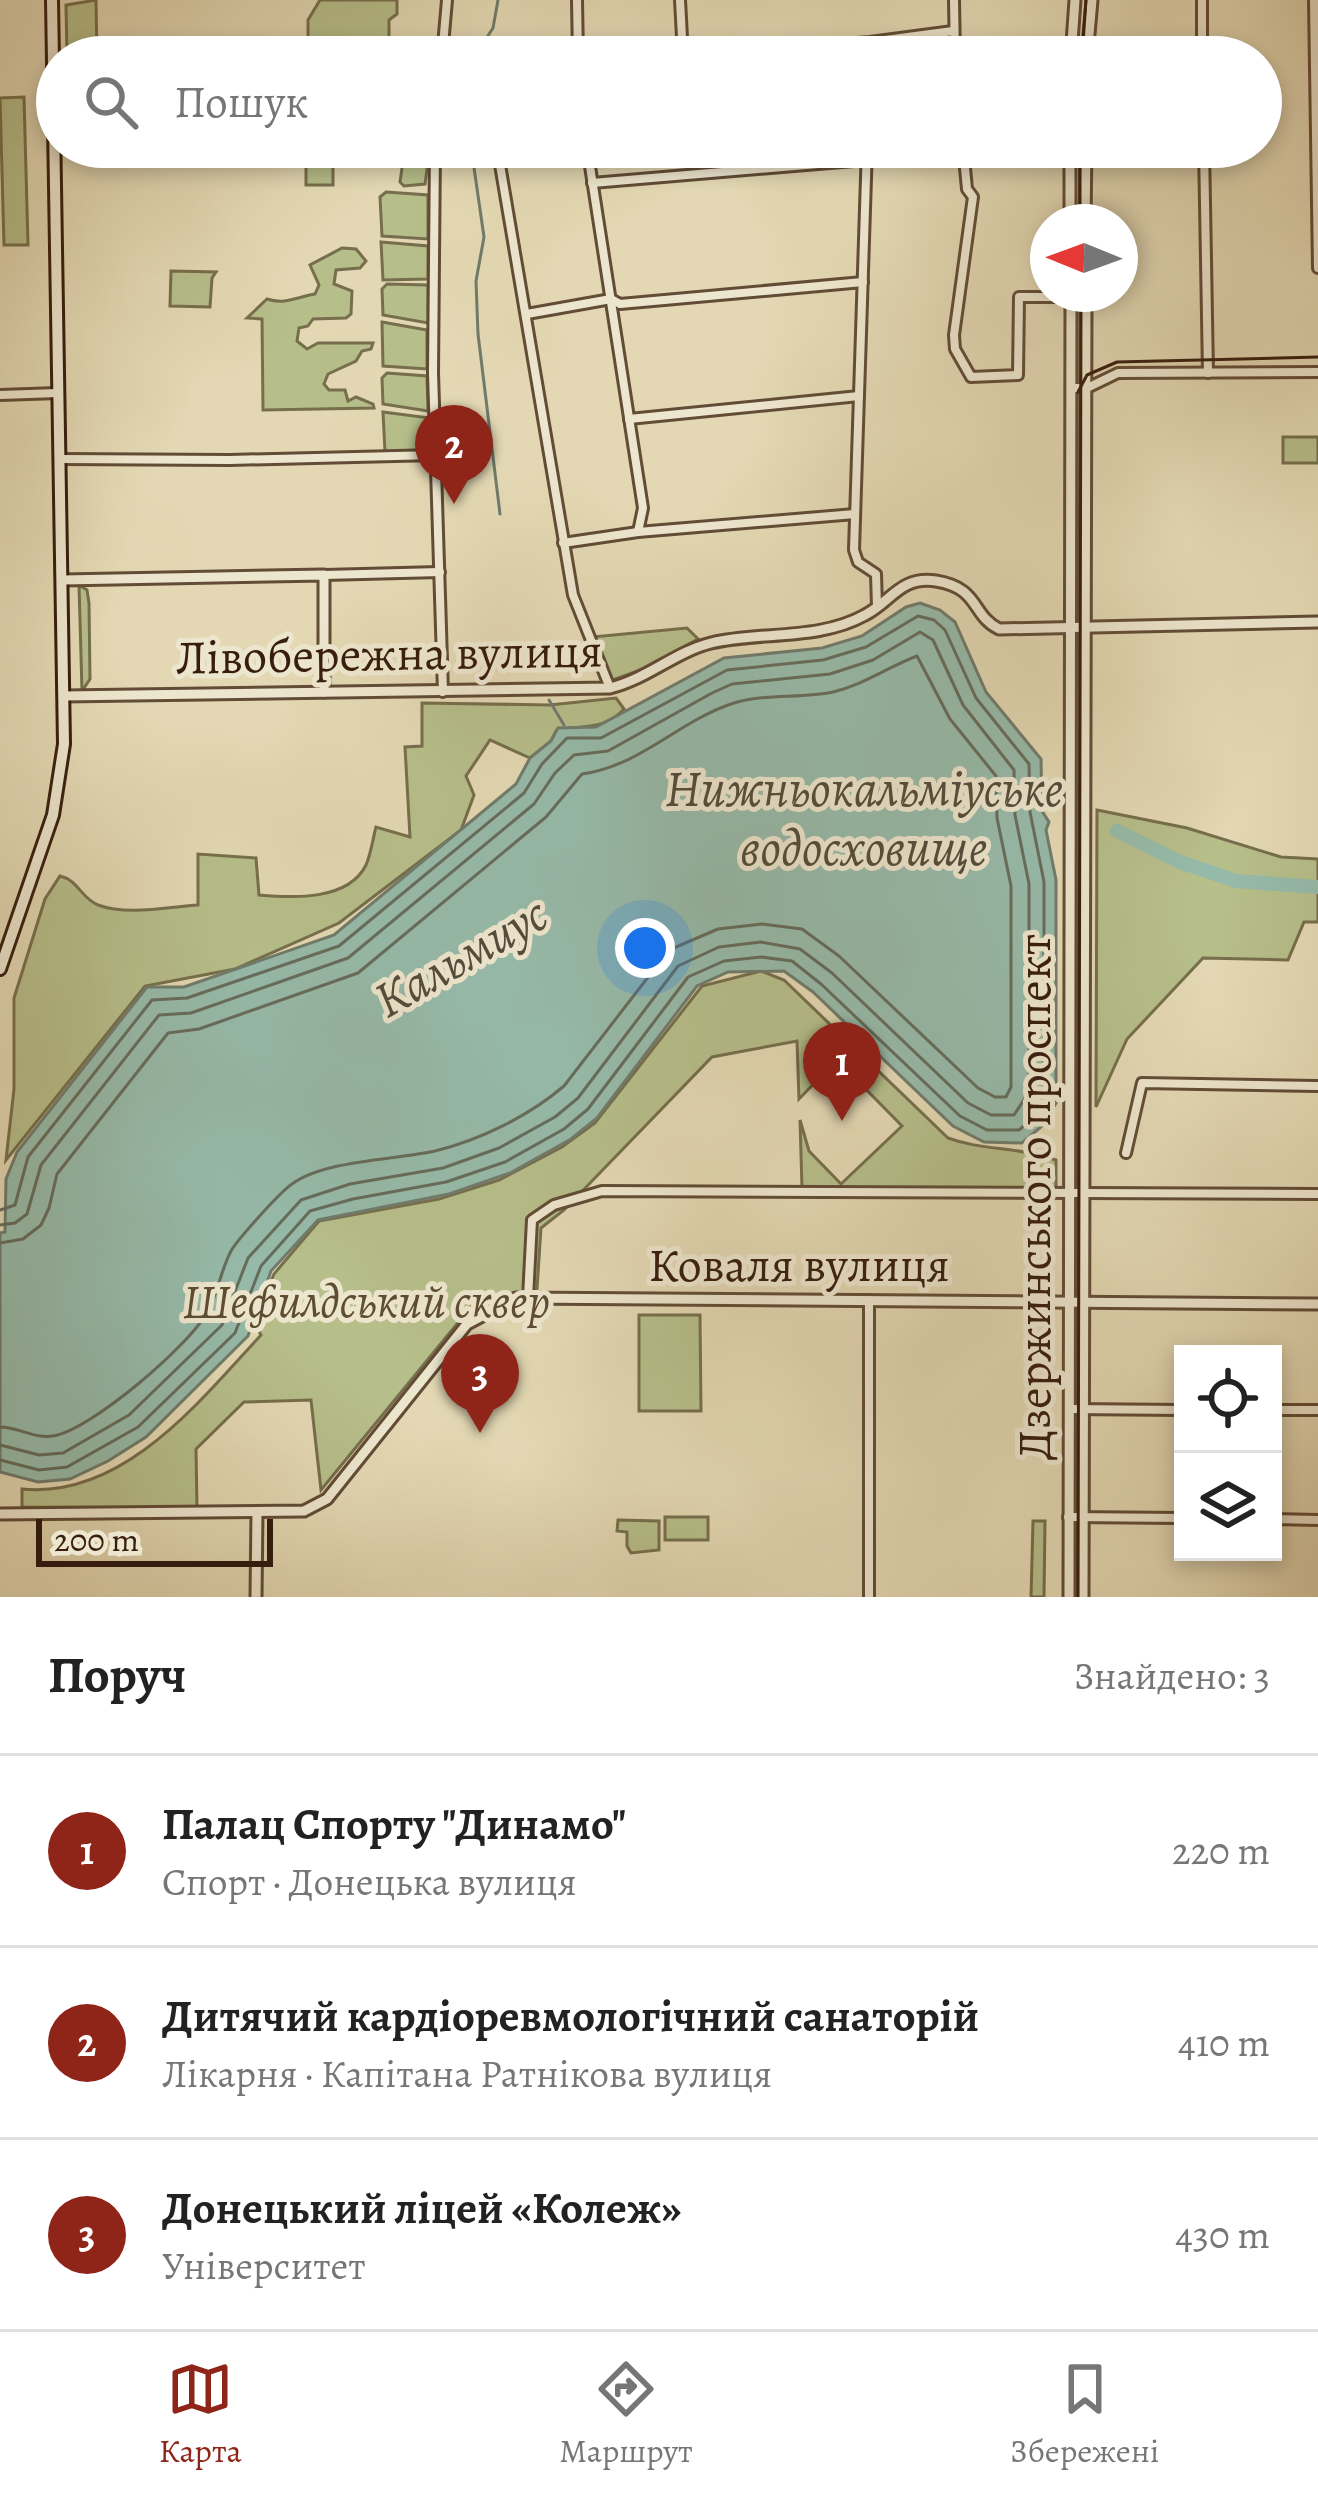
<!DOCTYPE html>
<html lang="uk">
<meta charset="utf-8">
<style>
body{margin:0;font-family:Alegreya,serif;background:#f2f2f2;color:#222}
.controls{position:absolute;right:36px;bottom:36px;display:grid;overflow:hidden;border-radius:0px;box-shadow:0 6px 18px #0003}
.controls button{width:108px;height:108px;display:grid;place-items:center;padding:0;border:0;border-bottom:3px solid #e0e0e0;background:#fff;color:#222;font:60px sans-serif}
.compass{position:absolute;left:1030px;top:204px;width:108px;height:108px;border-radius:50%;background:#fff;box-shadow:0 6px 18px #0003;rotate:271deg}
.scale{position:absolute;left:36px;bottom:30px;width:237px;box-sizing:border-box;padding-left:12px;border:6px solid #371d0d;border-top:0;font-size:33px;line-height:42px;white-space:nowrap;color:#371d0d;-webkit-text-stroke:9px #ede6ce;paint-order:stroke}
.you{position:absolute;left:645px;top:948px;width:42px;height:42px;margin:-30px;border:9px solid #fff;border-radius:50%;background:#1a73e8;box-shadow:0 0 0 18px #1a73e833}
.badge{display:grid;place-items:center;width:78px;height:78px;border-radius:50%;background:#8f2418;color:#fff;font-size:39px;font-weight:700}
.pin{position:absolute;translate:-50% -99px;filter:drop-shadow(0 3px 6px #0008)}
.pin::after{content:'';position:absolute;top:63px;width:42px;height:36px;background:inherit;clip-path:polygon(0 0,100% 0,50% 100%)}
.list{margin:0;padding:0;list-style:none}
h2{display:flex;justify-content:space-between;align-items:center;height:156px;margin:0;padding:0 48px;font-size:51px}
h2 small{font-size:39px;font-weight:400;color:#767676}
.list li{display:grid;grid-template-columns:78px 1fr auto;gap:36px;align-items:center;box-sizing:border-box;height:192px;padding:0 48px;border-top:3px solid #e0e0e0}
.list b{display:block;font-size:45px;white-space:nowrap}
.list p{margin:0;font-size:39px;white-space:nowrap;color:#767676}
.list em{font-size:39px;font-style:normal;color:#767676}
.icon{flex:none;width:66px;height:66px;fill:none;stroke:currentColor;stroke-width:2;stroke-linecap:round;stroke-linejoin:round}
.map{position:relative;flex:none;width:1318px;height:1597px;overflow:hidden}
.search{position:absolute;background:#fff;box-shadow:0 6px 18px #0003;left:36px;right:36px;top:36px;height:132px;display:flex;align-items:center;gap:30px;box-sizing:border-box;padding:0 42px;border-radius:66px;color:#767676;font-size:45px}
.sheet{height:732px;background:#fff}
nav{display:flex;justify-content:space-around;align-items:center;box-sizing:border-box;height:168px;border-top:3px solid #e0e0e0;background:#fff;font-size:33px;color:#767676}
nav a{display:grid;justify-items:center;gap:6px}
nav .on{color:#8f2418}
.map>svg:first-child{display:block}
.green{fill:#b6be8a;stroke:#766e4c;stroke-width:3}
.water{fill:#96baa9;stroke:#707b6b;stroke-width:3}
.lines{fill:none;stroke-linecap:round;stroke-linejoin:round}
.shore{stroke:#666c5b;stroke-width:3}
.stream{stroke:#707b6b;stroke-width:3}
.river{stroke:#96baa9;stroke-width:14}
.minor-casing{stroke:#624c36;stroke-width:14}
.tertiary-casing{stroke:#624c36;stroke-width:15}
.secondary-casing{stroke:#371d0d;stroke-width:16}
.minor{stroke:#ede6ce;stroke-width:8}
.tertiary{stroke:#ede6ce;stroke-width:9}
.secondary{stroke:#ede6ce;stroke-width:10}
.tram{stroke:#371d0d;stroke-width:3}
.labels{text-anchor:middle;stroke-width:10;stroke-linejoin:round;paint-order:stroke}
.street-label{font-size:48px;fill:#371d0d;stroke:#ede6ce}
.park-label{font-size:48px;font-style:italic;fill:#5d4d32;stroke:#ede6ce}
.water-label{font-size:51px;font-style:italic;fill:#544c3c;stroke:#ede6ce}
</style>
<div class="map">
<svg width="1318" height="1597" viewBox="0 0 1318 1597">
<rect width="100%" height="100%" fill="#e3d8b3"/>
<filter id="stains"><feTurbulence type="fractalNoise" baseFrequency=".00167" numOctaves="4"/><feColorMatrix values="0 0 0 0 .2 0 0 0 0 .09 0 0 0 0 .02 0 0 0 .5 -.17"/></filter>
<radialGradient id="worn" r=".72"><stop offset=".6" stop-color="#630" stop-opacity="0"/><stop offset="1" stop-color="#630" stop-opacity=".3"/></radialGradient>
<!-- green -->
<g class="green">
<polygon points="96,0 97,57 67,57 66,5"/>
<polygon points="320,0 397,0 397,14 389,20 389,57 308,56 308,20"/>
<polygon points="24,97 28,245 4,245 0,98"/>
<polygon points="288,147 312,147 313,154 346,155 347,147 366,147 366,161 333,161 333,185 306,185 306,161 289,160"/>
<polygon points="405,147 430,147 425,184 404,186 400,182"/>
<polygon points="386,192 428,195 428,239 382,236 380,197"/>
<polygon points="381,242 428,246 428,279 383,280"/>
<path d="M342 248 356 249 366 261 360 268 336 270 334 284 352 291 351 314 346 318 313 319 308 326 299 328 297 341 307 349 318 343H373L371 349 362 351 356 361 328 374 324 384 329 390H345L348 401 356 397 373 404 374 408 263 410 262 319 247 318 267 299C285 305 297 297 315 294L319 285 310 265Z"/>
<polygon points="171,271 216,272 212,278 210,307 170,306"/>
<polygon points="387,284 428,285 428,323 383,315 382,289"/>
<polygon points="382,322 427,330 427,369 383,366"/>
<polygon points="387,373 427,376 428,411 383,404 382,378"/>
<polygon points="383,412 430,418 431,451 385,452"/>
<rect x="1283" y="437" width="35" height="26"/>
<polygon points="79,585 87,590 89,603 90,679 82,691"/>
<polygon points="687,628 698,639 643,669 610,681 592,637"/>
<path d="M616 698 624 709C605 731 581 724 556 731L551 741 530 758 490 740 466 776 474 795 461 830 339 923 235 969 145 986 6 1160 14 1089V998L45 899 60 876C78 880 81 898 98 905 128 916 167 907 198 905V854L256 858 259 895C293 898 348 901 366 865 371 854 373 838 376 827L410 837 405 747 422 746V703L550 705Z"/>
<polygon points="1097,810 1187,828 1281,857 1318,859 1318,922 1304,922 1288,960 1203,958 1127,1039 1096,1107"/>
<path d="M761 971 784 980 948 1138C983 1151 1017 1146 1056 1160V1190L802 1188 800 1120 809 1151 841 1184 902 1126 837 1060 799 1099 797 1041 712 1057 564 1210 541 1228 537 1289 474 1303 321 1490 311 1400 244 1402 196 1449 197 1508 22 1507V1489C123 1499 199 1402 261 1335L254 1323 274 1274 319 1221 439 1199 499 1180 562 1147 595 1123 702 986Z"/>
<polygon points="639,1315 700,1315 701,1411 639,1411"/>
<rect x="665" y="1517" width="43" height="23"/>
<polygon points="618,1520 659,1521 659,1550 631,1553 627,1546 627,1532 617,1531"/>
<polygon points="1033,1521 1045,1521 1044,1597 1031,1597"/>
</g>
<!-- water -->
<polygon class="water" points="920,603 940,610 955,622 986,692 1041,759 1042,811 1049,822 1046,830 1056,880 1056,1103 1042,1126 1022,1143 984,1142 953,1126 813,992 784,971 728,972 697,986 597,1118 571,1139 510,1173 449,1194 318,1220 271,1271 248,1336 146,1437 108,1461 70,1479 38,1482 0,1472 0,1233 5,1232 6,1179 17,1152 147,987 184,987 334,935 516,784 530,758 551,741 558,728 596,727 724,658 822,648 862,636 906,607"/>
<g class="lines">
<!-- shore -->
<g class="shore">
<polyline points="0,1210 15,1205 28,1157 152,1000 187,998 339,946 524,793 542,764 567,738 601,738 727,670 823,660 866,647 918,616 934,620 945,630 976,698 1029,764 1030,812 1044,882 1044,1097 1032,1119 1019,1130 987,1130 960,1116 821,984 792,961 761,957 724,961 688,977 588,1109 564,1129 505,1162 446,1182 353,1199 310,1211 261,1266 235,1333 138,1427 67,1467 39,1470 0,1460"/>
<polyline points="0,1225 15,1223 27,1214 41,1165 159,1015 191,1013 348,958 534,804 555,773 574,755 608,751 712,693 732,684 830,674 873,660 920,632 933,640 963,705 1014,770 1015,815 1029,884 1029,1092 1014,1115 991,1115 968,1103 832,973 800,949 761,942 719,947 678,966 578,1098 555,1117 499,1148 443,1168 350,1184 301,1200 248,1258 222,1325 129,1415 63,1453 39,1455 0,1445"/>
<path d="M0 1243 23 1239 41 1225 49 1208 57 1174 168 1033 199 1029 358 973 546 817 582 774C640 766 678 722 731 704 763 693 800 699 833 692 865 684 888 667 917 656L950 719 996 776 997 818 1011 886V1087L1006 1097H995L978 1088 839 956 802 929 762 924 718 929 669 950 564 1086C529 1116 480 1140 435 1151 394 1160 325 1160 292 1184 280 1192 238 1239 231 1251 221 1270 218 1292 208 1311 190 1345 91 1430 53 1436 34 1439 19 1427 0 1427"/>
</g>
<!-- stream -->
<g class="stream">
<polyline points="474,57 493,28 498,0"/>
<polyline points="471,147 484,237 476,281 478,334 500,514"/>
<polyline points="549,700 564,725"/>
</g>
<!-- river -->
<polyline class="river" points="1117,831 1180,862 1236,881 1318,887"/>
<defs>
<g id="minor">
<polyline points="577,0 578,57"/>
<polyline points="680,0 683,56"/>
<polyline points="954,0 955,57"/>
<polyline points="1202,0 1202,57"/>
<polyline points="1314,0 1318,268"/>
<polyline points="442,57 447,0"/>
<polyline points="670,57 870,42 953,31"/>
<polyline points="435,147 433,373 443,692"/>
<polyline points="497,147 573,595 610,688"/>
<polyline points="587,147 643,508 638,532"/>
<polyline points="867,147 854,550 858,562 876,574 877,607"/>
<polyline points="963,147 967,189 973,197 954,335 955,349 971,377 1018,375 1019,297 1071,297"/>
<polyline points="1204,147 1208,373"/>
<polyline points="592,183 866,160"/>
<polyline points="527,314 611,299 620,304 863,282"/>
<polyline points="1073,388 1087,388 1118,373 1318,372"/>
<polyline points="0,395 58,393"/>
<polyline points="629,419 859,396"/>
<polyline points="60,459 230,460 436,455"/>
<polyline points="563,543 638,532 855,514"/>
<polyline points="324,575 440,572"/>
<polyline points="1126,1153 1142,1083 1318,1086"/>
<polyline points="528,1298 532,1220 554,1205 602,1191 1318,1194"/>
<polyline points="1069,1409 1183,1410"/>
<polyline points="1273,1410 1318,1410"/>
<polyline points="1068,1517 1183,1518"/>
<polyline points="1273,1519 1318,1520"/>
<polyline points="869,1597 869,1300"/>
</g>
<g id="tertiary">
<polyline points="1071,57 1075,0"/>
<polyline points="1087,57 1092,0"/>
<polyline points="1070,147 1070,222"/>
<polyline points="1085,222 1086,147"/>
<polyline points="63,580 324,575 324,692"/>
<path d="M64 696 610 688C647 679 675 652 711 643 761 631 818 641 865 615 892 601 900 576 936 581 980 588 971 615 999 629L1318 622"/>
<polyline points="0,1514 304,1511 327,1499 467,1324 516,1298 1318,1304"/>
<polyline points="256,1597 257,1512"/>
<polyline points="1069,1597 1071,294"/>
<polyline points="1083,1597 1086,294"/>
</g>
<polyline id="secondary" points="0,969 53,815 64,744 52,0"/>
</defs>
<!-- minor casing -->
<use href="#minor" class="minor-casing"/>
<!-- tertiary casing -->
<use href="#tertiary" class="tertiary-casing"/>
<!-- secondary casing -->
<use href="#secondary" class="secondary-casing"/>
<!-- minor -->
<use href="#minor" class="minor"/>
<!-- tertiary -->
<use href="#tertiary" class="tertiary"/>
<!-- secondary -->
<use href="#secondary" class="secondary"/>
<!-- tram -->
<g class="tram">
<polyline points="1082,57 1086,0"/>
<polyline points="1080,222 1080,147"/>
<polyline points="1078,392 1087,375 1117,362 1318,357"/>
<polyline points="1078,1597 1081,294"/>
</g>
</g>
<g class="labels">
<!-- street labels -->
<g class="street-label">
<text transform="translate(389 653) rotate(-1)" y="17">Лівобережна вулиця</text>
<text transform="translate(1033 1197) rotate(-90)" y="17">Дзержинського проспект</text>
<text x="799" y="1281">Коваля вулиця</text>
</g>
<!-- park labels -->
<g class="park-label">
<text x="366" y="1317">Шефилдський сквер</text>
</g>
<!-- water labels -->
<g class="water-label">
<text x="864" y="806">Нижньокальміуське<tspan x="864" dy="59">водосховище</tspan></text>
<text transform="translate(460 956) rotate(-30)" y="18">Кальмиус</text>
</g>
</g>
<rect width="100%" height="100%" filter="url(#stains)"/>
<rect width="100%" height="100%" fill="url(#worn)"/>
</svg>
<div class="controls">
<button><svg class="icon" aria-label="locate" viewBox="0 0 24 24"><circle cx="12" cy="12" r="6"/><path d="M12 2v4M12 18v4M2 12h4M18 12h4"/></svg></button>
<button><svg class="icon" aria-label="layers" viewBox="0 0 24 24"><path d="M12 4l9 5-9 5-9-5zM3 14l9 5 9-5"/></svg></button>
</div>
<svg class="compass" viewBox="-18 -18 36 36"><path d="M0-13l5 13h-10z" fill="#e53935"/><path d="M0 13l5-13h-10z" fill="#767676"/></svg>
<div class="scale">200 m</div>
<div class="you"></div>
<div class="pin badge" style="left:842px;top:1121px">1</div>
<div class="pin badge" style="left:454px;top:504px">2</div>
<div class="pin badge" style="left:480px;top:1433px">3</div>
<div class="search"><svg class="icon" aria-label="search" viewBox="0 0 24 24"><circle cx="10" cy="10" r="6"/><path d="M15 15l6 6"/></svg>Пошук</div>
</div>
<section class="sheet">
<h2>Поруч<small>Знайдено: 3</small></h2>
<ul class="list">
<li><span class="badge">1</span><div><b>Палац Спорту &quot;Динамо&quot;</b><p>Спорт · Донецька вулиця</p></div><em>220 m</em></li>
<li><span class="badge">2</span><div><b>Дитячий кардіоревмологічний санаторій</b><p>Лікарня · Капітана Ратнікова вулиця</p></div><em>410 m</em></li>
<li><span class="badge">3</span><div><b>Донецький ліцей «Колеж»</b><p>Університет</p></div><em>430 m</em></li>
</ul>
</section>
<nav>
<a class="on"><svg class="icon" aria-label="map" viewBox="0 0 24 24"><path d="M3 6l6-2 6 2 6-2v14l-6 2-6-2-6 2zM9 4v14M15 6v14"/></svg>Карта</a>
<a><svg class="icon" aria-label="directions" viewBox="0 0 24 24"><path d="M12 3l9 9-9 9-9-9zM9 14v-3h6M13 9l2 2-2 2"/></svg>Маршрут</a>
<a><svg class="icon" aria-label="saved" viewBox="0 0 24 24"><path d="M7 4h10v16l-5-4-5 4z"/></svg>Збережені</a>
</nav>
